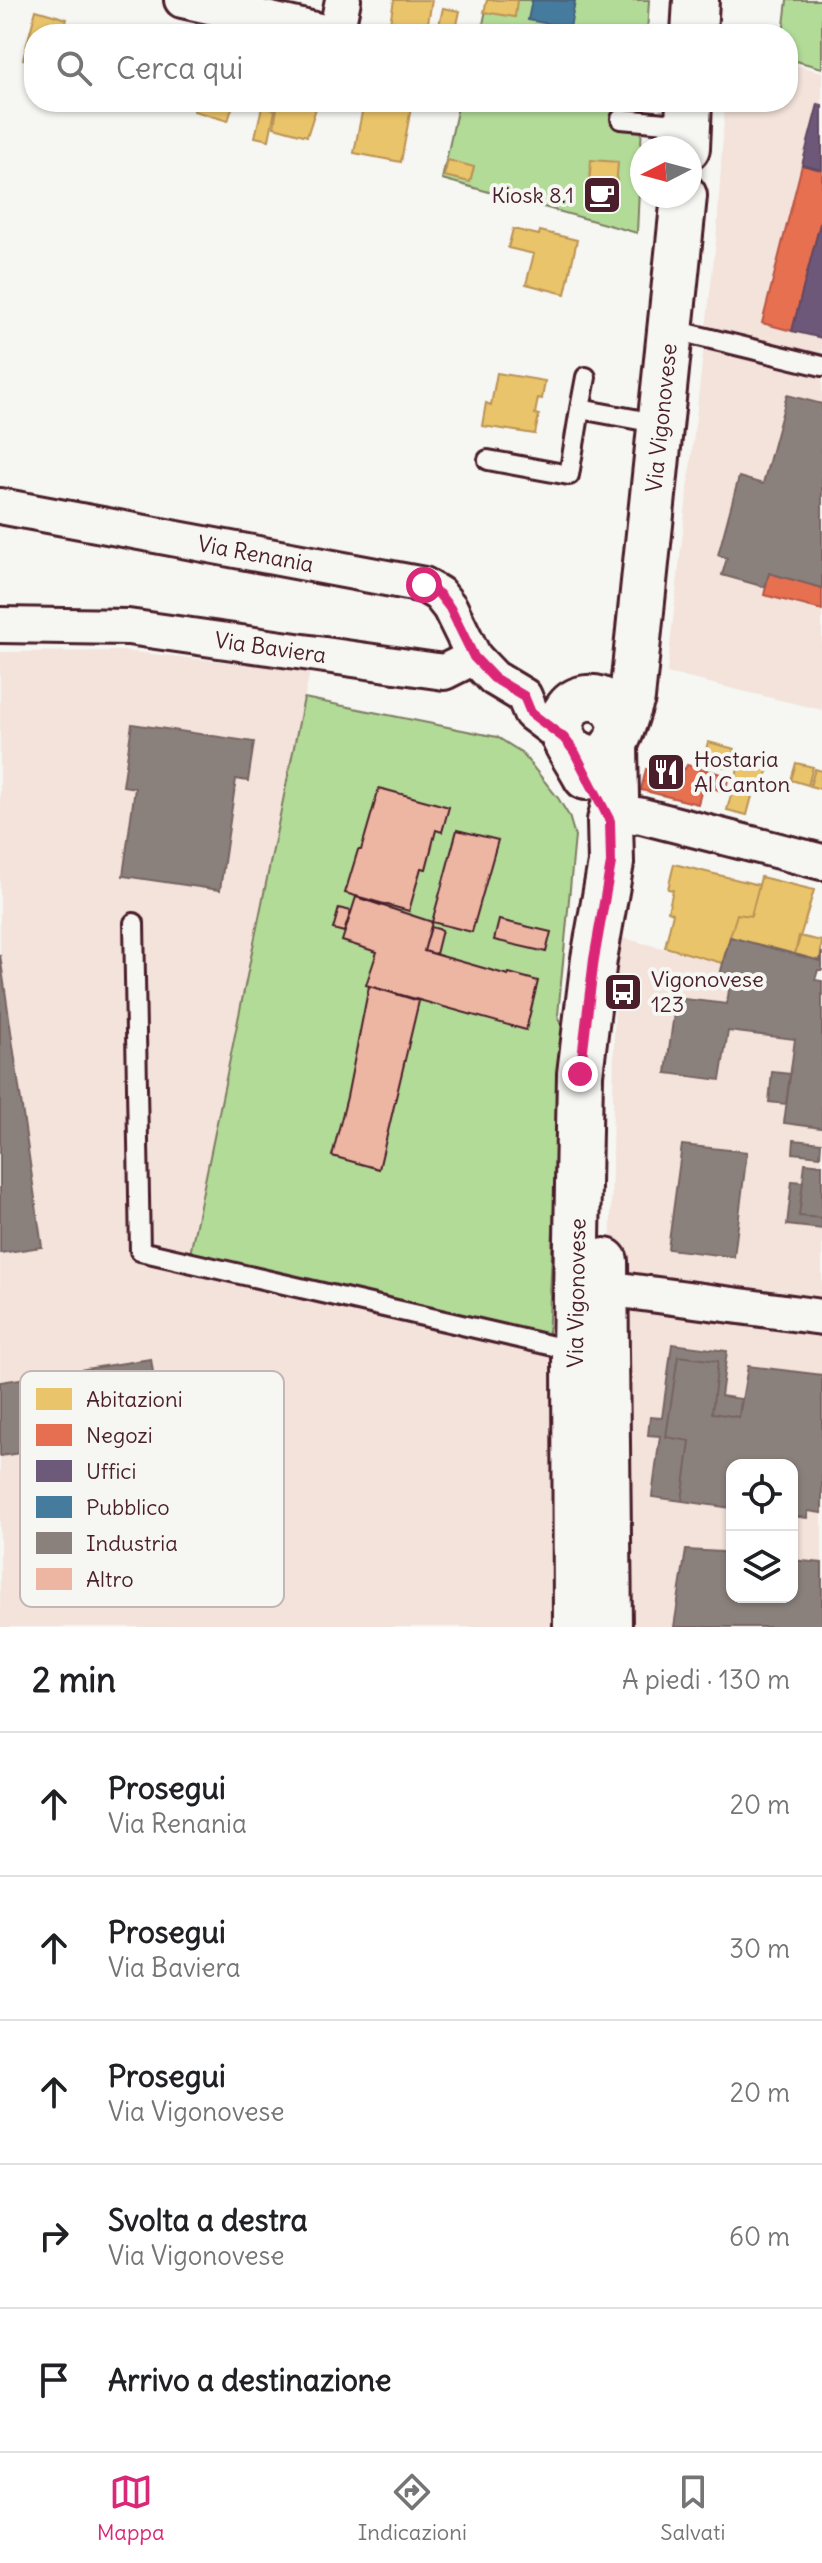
<!DOCTYPE html>
<html lang="it">
<meta charset="utf-8">
<style>
:root{--surface:#fff;--page:#f2f2f2;--text:#202124;--muted:#757577;--line:#e0e0e0;--accent:#db2777}
body{margin:0;font-family:Delius,sans-serif;background:var(--page);color:var(--text)}
.controls{position:absolute;right:24px;bottom:24px;display:grid;overflow:hidden;border-radius:16px;box-shadow:0 2px 6px #0004}
.controls button{width:72px;height:72px;display:grid;place-items:center;padding:0;border:0;border-bottom:2px solid var(--line);background:var(--surface);color:var(--text);font:40px sans-serif}
.compass{position:absolute;left:630px;top:136px;width:72px;height:72px;border-radius:50%;background:var(--surface);box-shadow:0 2px 6px #0004;rotate:264deg}
.stop{position:absolute;width:24px;height:24px;margin:-18px;border:6px solid #db2777;border-radius:50%;background:#fff}
.stop.end{background:#db2777;border-color:#fff;box-shadow:0 2px 8px #0008}
.list{margin:0;padding:0;list-style:none}
h2{display:flex;justify-content:space-between;align-items:center;height:104px;margin:0;padding:0 32px;font-size:34px}
h2 small{font-size:26px;font-weight:400;color:var(--muted)}
.list li{display:grid;grid-template-columns:52px 1fr auto;gap:24px;align-items:center;box-sizing:border-box;height:144px;padding:0 32px;border-top:2px solid var(--line)}
.list b{display:block;font-size:30px;white-space:nowrap}
.list p{margin:0;font-size:26px;white-space:nowrap;color:var(--muted)}
.list em{font-size:26px;font-style:normal;color:var(--muted)}
.icon{flex:none;width:44px;height:44px;fill:none;stroke:currentColor;stroke-width:2;stroke-linecap:round;stroke-linejoin:round}
.map{position:relative;flex:none;width:822px;height:1627px;overflow:hidden}
.search{position:absolute;background:var(--surface);box-shadow:0 2px 6px #0004;left:24px;right:24px;top:24px;height:88px;display:flex;align-items:center;gap:20px;box-sizing:border-box;padding:0 28px;border-radius:32px;color:var(--muted);font-size:30px}
.sheet{height:824px;background:var(--surface)}
nav{display:flex;justify-content:space-around;align-items:center;box-sizing:border-box;height:112px;border-top:2px solid var(--line);background:var(--surface);font-size:22px;color:var(--muted)}
nav a{display:grid;justify-items:center;gap:4px}
nav .on{color:var(--accent)}
.map>svg:first-child{display:block}
.built{fill:#f3e3da;fill-rule:evenodd}
.green{fill:#b2db98;stroke:#7e7d62;stroke-width:2}
.homes{fill:#e9c46a;stroke:#b99257;stroke-width:2}
.shops{fill:#e76f51;stroke:#b85746;stroke-width:2}
.offices{fill:#6d597a;stroke:#624862;stroke-width:2}
.public{fill:#457b9d;stroke:#465f7b;stroke-width:2}
.industry{fill:#8a817c;stroke:#776464;stroke-width:2}
.building{fill:#edb6a2;stroke:#4a1f2b;stroke-width:2}
.lines{fill:none;stroke-linecap:round;stroke-linejoin:round}
.service-casing{stroke:#4a1f2b;stroke-width:24}
.minor-casing{stroke:#4a1f2b;stroke-width:40}
.secondary-casing{stroke:#4a1f2b;stroke-width:50}
.service{stroke:#f6f6f2;stroke-width:18}
.minor{stroke:#f6f6f2;stroke-width:34}
.secondary{stroke:#f6f6f2;stroke-width:44}
.route{stroke:#db2777;stroke-width:10}
.labels{text-anchor:middle;stroke-width:8;stroke-linejoin:round;paint-order:stroke}
.poi-label{font-size:22px;fill:#4a1f2b;stroke:#f6f6f2;text-anchor:start}
.street-label{font-size:22px;fill:#4a1f2b;stroke:#f6f6f2}
.key{fill:#f6f6f2;stroke:#c2b6b6;stroke-width:2}
.key-label{font-size:22px;fill:#4a1f2b}
</style>
<div class="map">
<svg width="822" height="1627" viewBox="0 0 822 1627">
<rect width="100%" height="100%" fill="#f6f6f2"/>
<filter id="ink" filterUnits="userSpaceOnUse"><feTurbulence type="fractalNoise" baseFrequency=".0125" numOctaves="2"/><feDisplacementMap in="SourceGraphic" scale="16" xChannelSelector="R" yChannelSelector="G"/><feConvolveMatrix kernelMatrix="1 2 1 2 8 2 1 2 1" color-interpolation-filters="sRGB"/></filter>
<g filter="url(#ink)">
<!-- built -->
<path class="built" d="M788 63 822 72V710L667 673 717 231 725 102H788Z
M125 651 310 671 189 1259 599 1353 610 1279 615 982 619 937 822 989V1627H0V652ZM732 1465H792V1597H732Z"/>
<!-- green -->
<path class="green" d="M488 0H649L647 34H481Z
M787 0H822V68L788 59V34H783Z
M459 102H643L637 233 442 179Z
M304 698 497 737 521 752 558 798 569 816 575 836 558 1015 562 1027 548 1341 189 1259Z"/>
<!-- homes -->
<path class="homes" d="M394 0H432L426 34H388Z
M487 0H517L515 17 484 12Z
M443 8 460 11 455 34H437Z
M36 10 67 19 63 34H34V62L23 59Z
M196 102H234L228 121 194 111Z
M278 102H318L307 136 274 127Z
M364 102H412L401 162 354 153Z
M262 107 275 110 269 140 255 137Z
M448 160 474 167 470 182 444 176Z
M591 160 618 162 616 189 589 187Z
M513 229 539 235 540 231 577 240 565 294 526 284 534 254 508 248Z
M497 373 545 381 542 399 538 398 535 414 539 415 535 434 482 426 486 403 491 405Z
M708 742 735 749 731 768 703 762Z
M747 755 762 758 760 766 769 768 763 787 755 785 747 815 727 810 740 761 745 762Z
M796 763 813 767 808 785 791 780Z
M815 769 822 771 820 789 810 786Z
M674 864 759 885 751 916 737 914 722 963 665 947 673 913 668 911 673 890 668 889Z
M761 877 814 890 795 954 730 937 737 914 751 916Z
M799 936 822 941 820 961 795 954Z"/>
<!-- shops -->
<path class="shops" d="M802 165 822 170V216L792 331 762 323Z
M589 187 616 189 615 203 588 200Z
M769 573 822 588V610L764 595Z
M652 761 685 769 687 765 729 776 725 792 703 785 698 804 641 790 646 769 650 770Z"/>
<!-- offices -->
<path class="offices" d="M818 104 822 105V170L802 165Z
M822 216V338L792 331Z"/>
<!-- public -->
<path class="public" d="M532 0 575 1 570 28 528 20Z"/>
<!-- industry -->
<path class="industry" d="M787 395 822 404V588L769 573 765 587 722 575 727 558 718 555 739 477 763 484Z
M132 724 254 742 248 781 236 779 220 890 123 876 135 788 123 786Z
M730 937 820 961 822 952V970H818L815 980 822 981V1128L784 1123 795 1039 728 1031 720 1080 666 1073 676 998 727 1004 730 983 718 982Z
M0 955 42 1247 0 1253Z
M772 1072 790 1074 786 1104 769 1102Z
M794 1140 821 1143 820 1156 793 1153Z
M682 1145 747 1152 734 1257 668 1249Z
M805 1163 822 1165V1218L799 1216Z
M792 1181 803 1182 799 1216 822 1218V1229L787 1225Z
M672 1344 727 1351 721 1396 741 1399 739 1417 712 1413 718 1361 678 1356 666 1437 690 1441 682 1501 652 1497 660 1436 648 1435 650 1417 662 1418Z
M678 1356 718 1361 712 1413 739 1417 748 1366 822 1375V1513L808 1511 807 1518 792 1516V1465H732V1508L682 1501 690 1441 666 1437Z
M151 1359 162 1431 0 1456V1382Z
M686 1550 722 1552 729 1560 732 1557V1597H792V1560L822 1563V1627H674Z"/>
<!-- building -->
<path class="building" d="M379 788 449 807 442 832 436 830 426 869 421 868 409 911 345 893 358 850H361Z
M457 830 498 840 472 932 432 922Z
M356 897 432 922 424 951 508 975 509 973 538 981 526 1030 366 985 377 952 342 941Z
M339 908 351 911 344 932 333 929Z
M499 920 551 932 546 952 494 940Z
M431 927 442 930 436 954 424 951Z
M369 986 419 1001 379 1169 332 1156 347 1097Z"/>
<g class="lines">
<!-- service casing -->
<g class="service-casing">
<path id="service" d="M621 119 688 125
M670 329 822 366
M580 409 586 377
M488 460 569 475 580 409 661 424
M134 923 140 1251 575 1351"/>
</g>
<!-- minor casing -->
<g class="minor-casing">
<g id="minor">
<path d="M182 0 333 34"/>
<path d="M336 34 343 0"/>
<path id="s1" d="M0 506 424 585 439 594 450 608 474 657 494 678 524 696 531 713 564 738"/>
<path id="s2" d="M0 625 128 627 444 672 474 657"/>
<path d="M610 821 638 815 822 862"/>
<path d="M592 1310 605 1288 822 1317"/>
</g>
</g>
<!-- secondary casing -->
<g class="secondary-casing">
<g id="secondary">
<path d="M694 34 696 0"/>
<path d="M687 148 689 102"/>
<path id="s3" d="M574 751C615 776 622 724 632 698L684 196"/>
<path d="M586 777C581 767 563 740 562 732 557 693 611 683 621 725"/>
<path d="M605 1261 609 1627"/>
<path id="s4" d="M576 1627 575 1351 580 1074 594 959 611 863 610 821 616 797 615 746"/>
</g>
</g>
<!-- service -->
<use href="#service" class="service"/>
<!-- minor -->
<use href="#minor" class="minor"/>
<!-- secondary -->
<use href="#secondary" class="secondary"/>
</g>
</g>
<g class="lines" filter="url(#ink)">
<!-- route -->
<path class="route" d="M424 585 439 594 450 608 474 657 494 678 524 696 531 713 564 738 574 751 610 821 611 863 594 959 580 1074"/>
</g>
<!-- icons -->
<defs>
<g id="cafe-square" transform="scale(2)"><rect x="-9" y="-9" width="18" height="18" rx="4" fill="#4a1f2b" stroke="#f6f6f2"/><path d="M-5.5-4.5H6V0H3Q3 3.5 0 3.5H-2.5Q-5.5 3.5-5.5 0ZM3-3.2v2h1.7v-2ZM-6 4.5H4V6H-6Z" fill="#fff"/></g>
<g id="restaurant-square" transform="scale(2)"><rect x="-9" y="-9" width="18" height="18" rx="4" fill="#4a1f2b" stroke="#f6f6f2"/><path d="M-5-6h1v4h1v-4h1v4h1v-4h1v5L-1.5 .5V6h-2V.5L-5-1ZM5-6V6H3V1.5H1.5Q1.5-4 5-6Z" fill="#fff"/></g>
<g id="bus-square" transform="scale(2)"><rect x="-9" y="-9" width="18" height="18" rx="4" fill="#4a1f2b" stroke="#f6f6f2"/><path d="M-5-6H5V4H4V6H2V4H-2V6H-4V4H-5ZM-3.5-4V0h7V-4ZM-3.5 1.2v1.5H-2V1.2ZM2 1.2v1.5H3.5V1.2Z" fill="#fff"/></g>
</defs>
<g fill-rule="evenodd">
<use href="#cafe-square" x="602" y="195"/>
<use href="#restaurant-square" x="666" y="772"/>
<use href="#bus-square" x="623" y="992"/>
</g>
<g class="labels">
<!-- poi labels -->
<g class="poi-label">
<text x="574" y="203" text-anchor="end">Kiosk 8.1</text>
<text x="694" y="767">Hostaria<tspan x="694" dy="25">Al Canton</tspan></text>
<text x="651" y="987">Vigonovese<tspan x="651" dy="25">123</tspan></text>
</g>
<!-- street labels -->
<g class="street-label">
<text dy="8" stroke="none"><textPath href="#s3" startOffset="378">Via Vigonovese</textPath></text>
<text dy="8" stroke="none"><textPath href="#s1" startOffset="260">Via Renania</textPath></text>
<text dy="8" stroke="none"><textPath href="#s2" startOffset="272">Via Baviera</textPath></text>
<text dy="8" stroke="none"><textPath href="#s4" startOffset="334">Via Vigonovese</textPath></text>
</g>
</g>
<!-- legend -->
<rect x="20" y="1371" width="264" height="236" rx="12" class="key"/>
<rect x="36" y="1388" width="36" height="22" fill="#e9c46a"/>
<rect x="36" y="1424" width="36" height="22" fill="#e76f51"/>
<rect x="36" y="1460" width="36" height="22" fill="#6d597a"/>
<rect x="36" y="1496" width="36" height="22" fill="#457b9d"/>
<rect x="36" y="1532" width="36" height="22" fill="#8a817c"/>
<rect x="36" y="1568" width="36" height="22" fill="#edb6a2"/>
<g class="key-label">
<text x="86" y="1407">Abitazioni</text>
<text x="86" y="1443">Negozi</text>
<text x="86" y="1479">Uffici</text>
<text x="86" y="1515">Pubblico</text>
<text x="86" y="1551">Industria</text>
<text x="86" y="1587">Altro</text>
</g>
</svg>
<div class="controls">
<button><svg class="icon" aria-label="locate" viewBox="0 0 24 24"><circle cx="12" cy="12" r="6"/><path d="M12 2v4M12 18v4M2 12h4M18 12h4"/></svg></button>
<button><svg class="icon" aria-label="layers" viewBox="0 0 24 24"><path d="M12 4l9 5-9 5-9-5zM3 14l9 5 9-5"/></svg></button>
</div>
<svg class="compass" viewBox="-18 -18 36 36"><path d="M0-13l5 13h-10z" fill="#e53935"/><path d="M0 13l5-13h-10z" fill="#757577"/></svg>
<div class="stop" style="left:424px;top:585px"></div>
<div class="stop end" style="left:580px;top:1074px"></div>
<div class="search"><svg class="icon" aria-label="search" viewBox="0 0 24 24"><circle cx="10" cy="10" r="6"/><path d="M15 15l6 6"/></svg>Cerca qui</div>
</div>
<section class="sheet">
<h2>2 min<small>A piedi · 130 m</small></h2>
<ul class="list">
<li><svg class="icon" aria-label="ahead" viewBox="0 0 24 24"><path d="M12 20V5M6 11l6-6 6 6"/></svg><div><b>Prosegui</b><p>Via Renania</p></div><em>20 m</em></li>
<li><svg class="icon" aria-label="ahead" viewBox="0 0 24 24"><path d="M12 20V5M6 11l6-6 6 6"/></svg><div><b>Prosegui</b><p>Via Baviera</p></div><em>30 m</em></li>
<li><svg class="icon" aria-label="ahead" viewBox="0 0 24 24"><path d="M12 20V5M6 11l6-6 6 6"/></svg><div><b>Prosegui</b><p>Via Vigonovese</p></div><em>20 m</em></li>
<li><svg class="icon" aria-label="right" viewBox="0 0 24 24"><path d="M7 20v-9h11M14 6l5 5-5 5"/></svg><div><b>Svolta a destra</b><p>Via Vigonovese</p></div><em>60 m</em></li>
<li><svg class="icon" aria-label="arrive" viewBox="0 0 24 24"><path d="M6 21V4h12l-3 4 3 4H6"/></svg><div><b>Arrivo a destinazione</b></div></li>
</ul>
</section>
<nav>
<a class="on"><svg class="icon" aria-label="map" viewBox="0 0 24 24"><path d="M3 6l6-2 6 2 6-2v14l-6 2-6-2-6 2zM9 4v14M15 6v14"/></svg>Mappa</a>
<a><svg class="icon" aria-label="directions" viewBox="0 0 24 24"><path d="M12 3l9 9-9 9-9-9zM9 14v-3h6M13 9l2 2-2 2"/></svg>Indicazioni</a>
<a><svg class="icon" aria-label="saved" viewBox="0 0 24 24"><path d="M7 4h10v16l-5-4-5 4z"/></svg>Salvati</a>
</nav>
